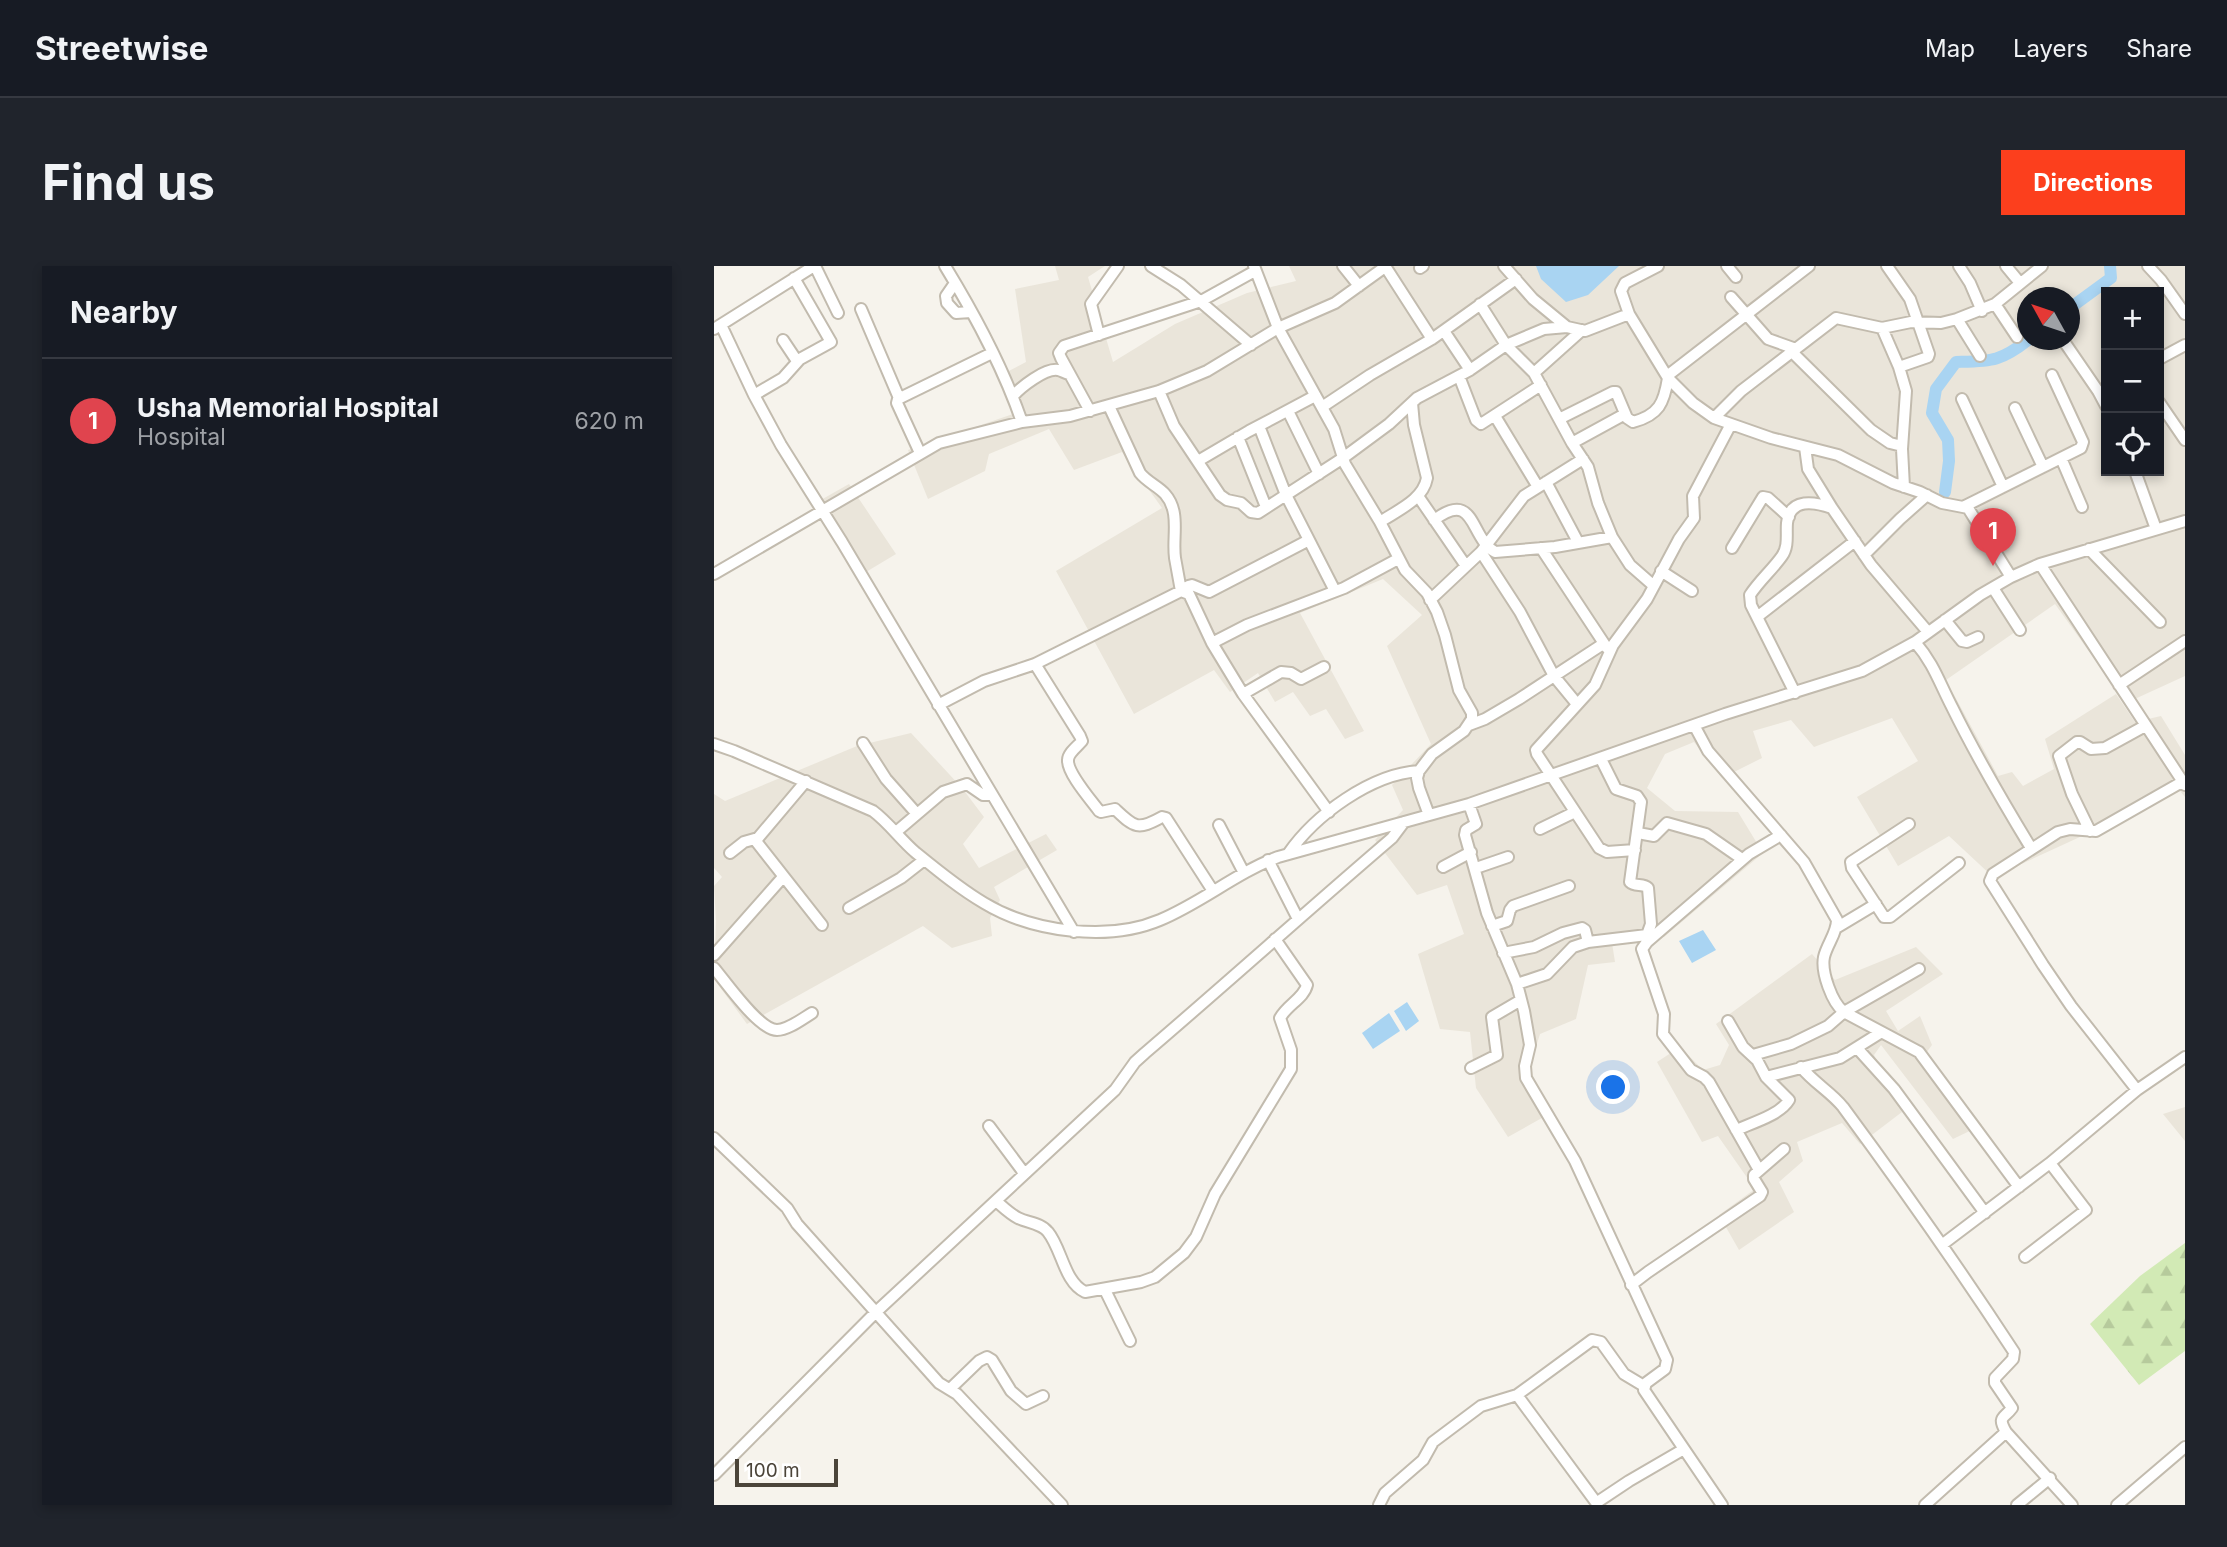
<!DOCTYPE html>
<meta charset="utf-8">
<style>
:root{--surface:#171b24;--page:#20242c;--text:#f1f3f6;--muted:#9ea1a6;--line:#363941;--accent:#fc3f1d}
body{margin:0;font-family:Inter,sans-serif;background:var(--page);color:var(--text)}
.controls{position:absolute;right:21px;top:21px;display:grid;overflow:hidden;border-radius:0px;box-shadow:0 4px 10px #0003}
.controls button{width:63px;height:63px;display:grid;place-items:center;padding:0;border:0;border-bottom:2px solid var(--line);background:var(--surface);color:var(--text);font:35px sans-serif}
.compass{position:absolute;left:1303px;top:21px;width:63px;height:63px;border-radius:50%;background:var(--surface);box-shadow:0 4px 10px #0003;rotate:310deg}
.scale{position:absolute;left:21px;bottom:18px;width:103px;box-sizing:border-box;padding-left:7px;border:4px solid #4b4439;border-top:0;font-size:19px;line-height:24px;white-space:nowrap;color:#4b4439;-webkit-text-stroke:5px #fff;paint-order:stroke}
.you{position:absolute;left:900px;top:822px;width:24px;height:24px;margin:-18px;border:5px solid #fff;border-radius:50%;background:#1a73e8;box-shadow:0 0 0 10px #1a73e833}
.badge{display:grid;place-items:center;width:46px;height:46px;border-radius:50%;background:var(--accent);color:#fff;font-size:23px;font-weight:700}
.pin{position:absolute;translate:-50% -58px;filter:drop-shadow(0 2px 4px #0008)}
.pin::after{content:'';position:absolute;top:37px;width:24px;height:21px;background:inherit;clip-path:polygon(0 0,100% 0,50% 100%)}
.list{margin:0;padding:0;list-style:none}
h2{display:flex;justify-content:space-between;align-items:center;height:91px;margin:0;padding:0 28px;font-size:30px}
h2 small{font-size:23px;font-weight:400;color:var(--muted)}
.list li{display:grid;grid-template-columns:46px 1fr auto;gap:21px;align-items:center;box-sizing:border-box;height:126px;padding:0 28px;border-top:2px solid var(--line)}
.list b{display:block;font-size:26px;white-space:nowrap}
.list p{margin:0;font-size:23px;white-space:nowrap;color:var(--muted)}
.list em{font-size:23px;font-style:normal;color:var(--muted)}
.icon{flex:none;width:38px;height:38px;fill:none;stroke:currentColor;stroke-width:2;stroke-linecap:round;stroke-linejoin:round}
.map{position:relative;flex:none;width:1471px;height:1239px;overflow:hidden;border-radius:0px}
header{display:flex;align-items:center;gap:42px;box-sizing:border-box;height:98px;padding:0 35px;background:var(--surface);border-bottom:2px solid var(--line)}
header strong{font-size:33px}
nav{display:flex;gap:38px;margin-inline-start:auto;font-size:24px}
.intro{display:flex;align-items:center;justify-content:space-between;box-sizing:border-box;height:168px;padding:0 42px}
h1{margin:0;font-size:49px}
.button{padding:18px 32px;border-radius:0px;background:var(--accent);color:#fff;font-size:24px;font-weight:700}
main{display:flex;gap:42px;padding:0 42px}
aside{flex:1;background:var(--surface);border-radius:0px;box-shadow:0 4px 10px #0003}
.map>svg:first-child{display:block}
.residential{fill:#eae5da;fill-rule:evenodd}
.forest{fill:url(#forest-firs)}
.water{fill:#a9d4f2}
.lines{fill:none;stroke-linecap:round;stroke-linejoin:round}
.river{stroke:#a9d4f2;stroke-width:12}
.minor-casing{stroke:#c2bbae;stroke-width:14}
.minor{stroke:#fff;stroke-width:10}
</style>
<header>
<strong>Streetwise</strong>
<nav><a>Map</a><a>Layers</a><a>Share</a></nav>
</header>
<div class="intro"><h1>Find us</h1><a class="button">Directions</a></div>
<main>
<aside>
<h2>Nearby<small></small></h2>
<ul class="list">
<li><span class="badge" style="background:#e0444e">1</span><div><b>Usha Memorial Hospital</b><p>Hospital</p></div><em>620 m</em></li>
</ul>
</aside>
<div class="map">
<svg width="1471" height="1239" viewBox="0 0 1471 1239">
<defs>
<pattern id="forest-firs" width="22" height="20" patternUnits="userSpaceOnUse" patternTransform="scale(1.75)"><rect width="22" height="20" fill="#d2eab5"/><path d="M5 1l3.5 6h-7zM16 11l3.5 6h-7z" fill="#b6ca9c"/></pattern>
</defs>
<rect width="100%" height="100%" fill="#f6f3ec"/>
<!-- residential -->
<path class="residential" d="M341 0H391L374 11 399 96 461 58 533 27 582 15 575 0H1471V410L1412 437 1341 338 1232 414 1284 510 1298 506 1309 520 1340 503 1331 473 1402 428 1421 456 1447 450 1471 489V531L1466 525 1279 611 1235 570 1184 600 1143 531 1204 495 1178 452 1100 481 1077 454 1039 465 1048 492 1008 512 980 476 951 488 933 522 961 545 1024 546 1049 587 950 671 898 677 901 696 874 699 862 753 826 768 814 806 835 848 794 871 762 822 756 766 726 763 704 688 750 668 733 619 703 629 661 574 689 544 678 519 717 478 673 380 708 349 669 313 586 347 650 465 631 473 612 443 596 450 579 426 561 436 544 407 516 426 500 404 420 448 342 305 448 242 408 186 360 204 335 163 275 188 271 205 214 233 194 184 299 148 285 110 312 96 301 23 345 14ZM1392 26H1445V205H1392ZM1314 32H1356V74H1314Z
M135 218 182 288 142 312 98 239Z
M197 467 248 522 270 551 249 578 265 602 332 568 343 584 280 621 286 634 276 652 278 670 238 682 209 660 33 758 0 713 2 655 0 620 8 611 0 602V528L11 535 143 480Z
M1202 681 1229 708 1172 745 1184 765 1206 750 1218 779 1212 787 1268 859 1239 873 1167 779 1160 789 1188 846 1146 878 1128 857 1083 876 1089 895 1065 916 1080 946 1025 984 1005 949 1041 923 1004 870 988 876 943 796 966 781 989 804 1006 799 1015 779 1002 758 1098 688 1121 714Z
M1471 841V875L1449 848Z"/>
<!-- forest -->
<path class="forest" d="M1471 977V1085L1425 1119 1376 1058 1426 1010Z"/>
<!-- water -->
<path class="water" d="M822 0H905L874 29 852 36 827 13Z
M989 664 1002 684 978 697 965 675Z
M693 736 705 755 692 765 680 745Z
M675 747 686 765 659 783 648 767Z"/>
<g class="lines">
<!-- river -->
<path class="river" d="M1356 42 1397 12 1396 0
M1231 226 1235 195 1234 174 1218 147 1222 123 1242 96C1277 95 1286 96 1314 74"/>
<!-- minor casing -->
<g class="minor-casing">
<path id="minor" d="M101 0 124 47
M231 0C261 49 289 101 308 156
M437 0 467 19 537 79
M540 0 564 62 620 163 631 198 666 256 691 304 713 327 723 346 731 369 745 424 758 447V453L750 465 718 488 705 505 703 512 705 522 715 549
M629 0 645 20
M671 0 718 73
M790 0 819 33 853 61
M944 0 911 17 907 25 915 48 954 112 979 137 1000 152 1057 172 1124 189 1179 217 1206 226 1228 237 1254 242 1297 311
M1013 0 1022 11
M1173 0 1196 33 1215 88 1214 91 1185 101
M1245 0 1256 17 1268 45
M1292 0 1306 17
M1434 0 1447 14 1471 48
M706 2 709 0
M241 17 232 30 233 37 242 47 257 46
M1017 31 1054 73 1082 83
M766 38 792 79 820 107 858 177 874 201 884 237 898 271 916 299 940 320
M1281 38 1303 71
M147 43 185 132
M1243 53 1266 90
M7 59 40 129 67 179 128 276 360 666
M1168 62 1185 101 1192 125 1188 183 1190 221
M0 63 100 0
M730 65 756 104
M385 69 377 38 404 0
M69 74 83 95
M1349 74 1384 125 1392 140
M1078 86 1157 164 1176 177 1188 180
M1445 93 1471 79
M820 107 868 64
M745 110 762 154 767 158 827 119
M953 110 1095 0
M445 125 460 160 506 229 513 234 527 237 537 246 544 247 629 192 675 158 703 132 756 104 792 79 830 63 853 61 871 65 915 48
M40 129 69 112 86 93 117 76 80 12
M299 130C307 121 331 102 344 104 348 105 351 107 355 108
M1248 133 1289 221
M1445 136 1471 174
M395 140 426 207C433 216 444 220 451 228 467 246 458 271 461 292 463 303 465 314 467 325
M608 141 656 109 718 73 802 13
M1301 142 1329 201
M376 145 347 92 345 87 350 80 487 35 541 5
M574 145 605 208
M781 150 824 221
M1000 152 1027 125 1122 52 1168 62 1197 56 1227 57 1243 53 1281 38 1328 0
M845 153 899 126H902L913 152 919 156C945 149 950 137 954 112
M545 160 572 229 621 325
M524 171 552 241
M858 177 911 148
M1091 181 1094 203 1118 242 1157 299 1214 366
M206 187 183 137 184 133 278 87
M1347 192 1368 241
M484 195 535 165 601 130
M1421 205 1442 263
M832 216 864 276
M704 230 752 300
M1251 240 1367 182 1369 176 1338 109
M720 254C762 223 755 271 781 286L841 281 898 271
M666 256C684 244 709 234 713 212L700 159 698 137
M827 282 893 382
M1018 282 1049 231 1054 232 1075 251
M1375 283 1446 356
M767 286 806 346 840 410 863 438
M1150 289 1186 253 1213 229
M1326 298 1471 519
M947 305 978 325
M0 308 225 177 308 156 356 150 445 125 493 105 564 62 621 37 671 1
M1279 322 1306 364
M472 326 474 320 478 319 495 326 595 274
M716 334 767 286 810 230 869 193
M1043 351 1141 275
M1231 354 1248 375 1253 376 1264 371
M1201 376C1220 398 1225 416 1238 441 1262 490 1289 536 1317 582
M498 377 533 359 630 322 684 293
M321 398 366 470 368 475C364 480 354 487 354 494 353 507 377 534 385 545L387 546 401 543C420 561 423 565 448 551L452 552 499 625
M1405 419 1471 375
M1081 427 1037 339 1036 329C1045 315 1059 303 1068 290 1075 280 1072 268 1073 257 1076 231 1101 236 1118 242
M529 428 567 406 577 407 587 413 610 401
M224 439 270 415 321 398 467 325 475 328 498 377 529 428 615 546
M755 459 771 453 805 433 889 378
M980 459 994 485 1090 596 1123 654C1123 667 1113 678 1110 691 1107 706 1118 737 1130 746L1205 786 1305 921
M149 477 172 513 203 548
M0 478 20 485 159 545C175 557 186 573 201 586 223 604 246 623 270 637 318 666 394 676 446 654 487 637 522 607 564 591L755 538 1011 448 1148 405 1201 376 1266 329 1297 311 1326 298 1471 255
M887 493 902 523 923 530 927 536 916 616C921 621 929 617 934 622L937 658 933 669V676
M755 538 762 558 752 564 751 569 773 647 803 718 810 745 816 779 811 800 812 812 861 895 953 1094 951 1103 932 1117 930 1124 1008 1239
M1195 558 1137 596 1138 602 1170 651H1176L1245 597
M505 559 530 607
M826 563 861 546
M1376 565 1358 528 1345 490 1363 476H1366L1377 483 1391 482 1431 460
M182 566 229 526 253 518 269 529H277
M924 567 940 570 953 557 992 568 1028 593
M41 574 108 659
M921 584 893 586 885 582 823 488 822 484 881 419 899 379 933 333 965 273 980 252 979 230 1017 158
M16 587 30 576 44 572 92 515
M574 588C601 549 657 508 705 505
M554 594 584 653
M729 601 757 586
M762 602 794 591
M135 642 187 612 210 594
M778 660 793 655 796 644 799 640 855 620
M1122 662 1162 638
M789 687 820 681 849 667 868 662 871 664 874 676
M0 689 69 611
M0 702C12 716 45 764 63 764 74 764 88 753 98 747
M803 718 833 708 859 681 874 676 933 669
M1014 755 1029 781 1043 794 1052 811 1075 834C1066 849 1038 857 1022 864
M1143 782 1180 823 1271 947
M1039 789 1077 778 1114 760 1130 746 1205 703
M1087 801C1100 817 1117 826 1129 841 1188 921 1245 1002 1300 1086L1299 1093 1281 1112V1117L1298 1142C1290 1153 1283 1150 1292 1166L1358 1239
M757 802 783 789 778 751 807 734
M1052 811 1126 792 1166 767
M1423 824 1357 740 1329 699 1276 615 1279 608 1344 566 1356 563 1382 565 1468 516
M275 860 310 907
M0 872 73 942 83 958 225 1117 243 1128 348 1239
M1045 904 995 816 990 811 977 804 949 768 950 748 928 683 933 676 1035 588 1067 569
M282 935C289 941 296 948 304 952 314 957 327 957 334 966 348 983 350 1016 371 1026L427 1016 441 1011 470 987 482 971 501 928 577 803V784L566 752C573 739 590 732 593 719L561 673
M1229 978 1336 897 1423 824 1471 791
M1311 991 1372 944 1336 897
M917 1019 934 1006 1046 930 1048 926 1040 913V909L1070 883
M391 1024 416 1075
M236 1123 265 1095 273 1091 278 1094 297 1125 312 1138 329 1130
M803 1129 884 1239
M0 1209 162 1046 401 824 421 796 431 787C514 716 595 643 678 572L690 556
M882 1237 915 1215 970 1183
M665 1239 671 1227 709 1194 719 1176 767 1140 803 1129 878 1074 887 1076 910 1108 930 1120
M1211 1239 1292 1166
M1303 1239 1336 1212
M1403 1239 1471 1181"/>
</g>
<!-- minor -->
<use href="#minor" class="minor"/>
</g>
</svg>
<div class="controls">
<button>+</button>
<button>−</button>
<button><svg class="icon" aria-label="locate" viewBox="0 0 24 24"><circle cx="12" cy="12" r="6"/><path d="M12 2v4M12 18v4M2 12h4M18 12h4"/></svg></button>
</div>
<svg class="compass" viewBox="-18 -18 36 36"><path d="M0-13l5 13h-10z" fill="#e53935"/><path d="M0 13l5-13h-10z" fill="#9ea1a6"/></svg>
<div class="scale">100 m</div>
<div class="you"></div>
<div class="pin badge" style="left:1279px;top:300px;background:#e0444e">1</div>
</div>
</main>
